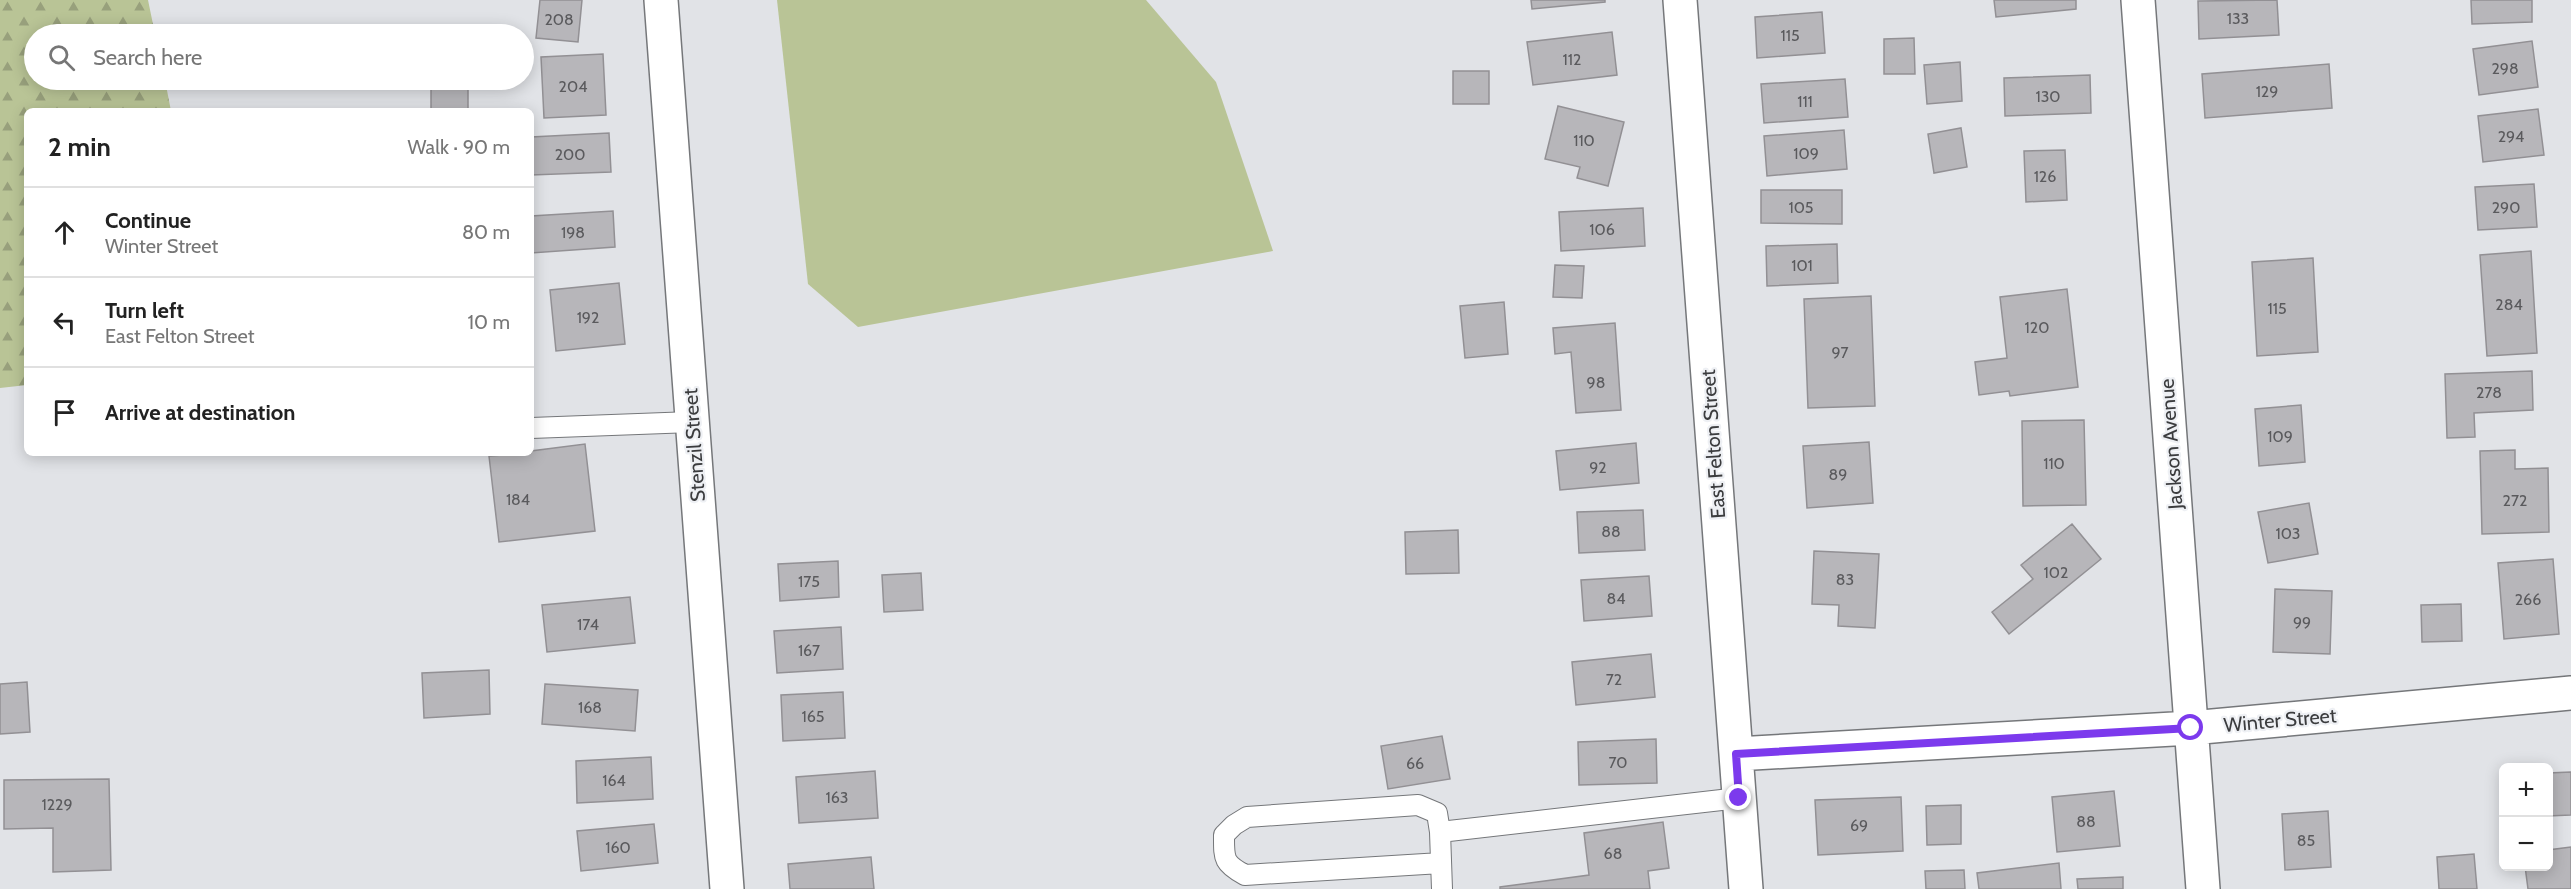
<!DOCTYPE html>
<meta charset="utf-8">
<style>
:root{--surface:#fff;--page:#f2f2f2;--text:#222;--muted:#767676;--line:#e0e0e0}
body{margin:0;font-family:Cabin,sans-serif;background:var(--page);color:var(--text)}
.controls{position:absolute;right:18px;bottom:18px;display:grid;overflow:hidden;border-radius:9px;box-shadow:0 3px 15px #0003}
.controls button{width:54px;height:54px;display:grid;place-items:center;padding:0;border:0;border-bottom:2px solid var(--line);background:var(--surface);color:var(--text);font:30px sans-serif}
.stop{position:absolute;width:18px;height:18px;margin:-14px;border:4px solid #7c3aed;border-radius:50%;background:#fff}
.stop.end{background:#7c3aed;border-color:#fff;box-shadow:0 2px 6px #0008}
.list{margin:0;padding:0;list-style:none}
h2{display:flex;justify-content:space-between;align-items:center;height:78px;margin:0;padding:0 24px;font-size:26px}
h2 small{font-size:20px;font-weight:400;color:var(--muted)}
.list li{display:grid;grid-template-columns:39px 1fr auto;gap:18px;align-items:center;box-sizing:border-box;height:90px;padding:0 24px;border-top:2px solid var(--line)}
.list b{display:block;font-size:22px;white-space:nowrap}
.list p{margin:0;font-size:20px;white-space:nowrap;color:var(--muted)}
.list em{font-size:20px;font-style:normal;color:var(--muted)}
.icon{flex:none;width:33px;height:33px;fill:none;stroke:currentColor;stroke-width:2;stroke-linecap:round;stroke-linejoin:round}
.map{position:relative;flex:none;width:2571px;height:889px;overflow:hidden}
.search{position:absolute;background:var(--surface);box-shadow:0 3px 15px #0003;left:24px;top:24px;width:510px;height:66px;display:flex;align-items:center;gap:15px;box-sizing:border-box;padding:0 21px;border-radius:33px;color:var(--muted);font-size:22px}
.panel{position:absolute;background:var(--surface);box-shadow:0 3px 15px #0003;left:24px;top:108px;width:510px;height:348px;border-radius:9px}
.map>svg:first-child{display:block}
.green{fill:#b9c496}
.forest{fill:url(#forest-firs)}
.building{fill:#b7b6ba;stroke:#929094;stroke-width:1.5}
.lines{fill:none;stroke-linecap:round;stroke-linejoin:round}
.lane-casing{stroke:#75777a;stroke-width:22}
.street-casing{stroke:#75777a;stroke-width:36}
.lane{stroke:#fff;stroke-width:20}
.street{stroke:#fff;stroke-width:33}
.route{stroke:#7c3aed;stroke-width:8}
.labels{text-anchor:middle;stroke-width:4.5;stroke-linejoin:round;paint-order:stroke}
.number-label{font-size:16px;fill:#5a5a5d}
.street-label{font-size:20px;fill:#3b3c3e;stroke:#eef0f4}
</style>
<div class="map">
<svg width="2571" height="889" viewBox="0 0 2571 889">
<defs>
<pattern id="forest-firs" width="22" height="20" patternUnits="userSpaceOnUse" patternTransform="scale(1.5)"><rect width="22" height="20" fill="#b9c496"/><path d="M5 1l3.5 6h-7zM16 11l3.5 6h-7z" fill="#98a07c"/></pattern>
</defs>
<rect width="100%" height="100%" fill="#e1e3e7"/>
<!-- green -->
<path class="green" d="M777 0H1146L1216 82 1273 251 858 327 808 284Z"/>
<!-- forest -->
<path class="forest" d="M0 0H148L155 34H34V80H165L171 111H27V385L0 388Z"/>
<!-- building -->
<path class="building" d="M540 0H582L578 42 536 38Z
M1531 0H1605V2L1532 9Z
M1994 0H2076V9L1996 17Z
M2277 0 2279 35 2199 39 2198 1Z
M2471 0H2532V22L2472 24Z
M1822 12 1825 53 1757 58 1755 17Z
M1612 32 1617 75 1533 85 1527 42Z
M1914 38 1915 74H1884V39Z
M2532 41 2538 87 2479 95 2473 49Z
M603 54 606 115 544 118 541 57Z
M1960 62 1962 101 1927 104 1924 65Z
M2329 64 2332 108 2205 118 2202 74Z
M1453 71H1489V104H1453Z
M2090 75 2091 113 2005 116 2004 78Z
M1845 79 1848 117 1764 123 1761 84Z
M431 86H468V111H431Z
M1558 106 1624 122 1608 186 1577 178 1580 167 1545 159Z
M2538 109 2544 155 2483 162 2478 116Z
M1961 128 1967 167 1934 173 1928 134Z
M1844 130 1847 169 1767 176 1764 136Z
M609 133 611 172 531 175V137Z
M2065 150 2067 200 2026 202 2024 151Z
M2534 184 2537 227 2478 230 2475 187Z
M1761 190H1842V224L1761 223Z
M1643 208 1645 246 1561 251 1559 212Z
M613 211 615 247 531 253V216Z
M1837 244 1838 283 1767 286 1766 246Z
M2531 251 2537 353 2487 356 2480 255Z
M2313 258 2318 352 2257 356 2252 262Z
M1555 265 1584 266 1582 298 1553 297Z
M619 283 625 344 556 351 550 290Z
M2067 289 2078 387 2010 396 2009 391 1979 395 1975 362 2007 358 2000 297Z
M1871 296 1875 406 1808 408 1804 299Z
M1504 302 1508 354 1465 358 1460 306Z
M1615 323 1621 410 1576 413 1571 352 1555 354 1553 328Z
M2532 371 2533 410 2474 413 2475 437 2447 438 2445 374Z
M2301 405 2305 462 2259 466 2255 409Z
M2084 420 2086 505 2023 506 2022 421Z
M1869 442 1873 503 1807 508 1803 446Z
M1636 443 1639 483 1560 490 1556 451Z
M585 444 595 531 499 542 489 456 531 453V451Z
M2515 450V469L2548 468 2549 532 2482 534 2480 451Z
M2309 503 2318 554 2268 563 2258 512Z
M1643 510 1645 550 1579 553 1577 512Z
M2072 524 2101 559 2009 634 1992 612 2033 579 2021 565Z
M1458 530 1459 573 1406 574 1405 532Z
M1814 551 1879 554 1875 628 1838 626 1839 605 1812 604Z
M2553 559 2559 634 2504 639 2498 563Z
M838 561 839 597 780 601 778 564Z
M921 573 923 610 884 612 882 575Z
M1649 576 1652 616 1584 621 1581 580Z
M2275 589 2332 591 2330 654 2273 652Z
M630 597 635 643 547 652 542 605Z
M2461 604 2462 641 2422 642 2421 605Z
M841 627 843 669 777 673 774 631Z
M1651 654 1655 697 1576 705 1572 662Z
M489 670 490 714 424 718 422 673Z
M27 682 30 732 0 734V684Z
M545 684 638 690 635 731 542 724Z
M843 692 845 738 783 741 781 695Z
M1442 736 1450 779 1388 789 1381 746Z
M1656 739 1657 783 1579 785 1578 742Z
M651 757 653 799 577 803 576 761Z
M875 771 878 818 799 823 796 777Z
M2571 772V815L2548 816V773Z
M109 779 111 870 53 872V828L4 829V780Z
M2114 791 2120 846 2057 852 2052 797Z
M1901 797 1903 851 1818 855 1815 800Z
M1961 805V844L1927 845 1926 806Z
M2328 811 2331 867 2285 870 2282 814Z
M1663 822 1669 868 1648 871 1650 889H1500V887L1589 875 1584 833Z
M654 824 658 863 581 871 577 831Z
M2571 847V889H2528L2525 866H2548V850Z
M2474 854 2477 889H2439L2437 857Z
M871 857 874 889H790L788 864Z
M2059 863 2061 889H1979L1977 873Z
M1964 870 1965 889H1926L1925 871Z
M2123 877V889H2078L2077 879Z"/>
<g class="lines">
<!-- lane casing -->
<g class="lane-casing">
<path id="lane" d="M531 428 692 422
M1440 832 1739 798
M1441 863 1245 875C1223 863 1224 859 1224 835L1234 825 1247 817 1418 805 1437 813 1440 832 1442 889"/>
</g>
<!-- street casing -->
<g class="street-casing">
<path id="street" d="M661 0 727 889
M1680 0 1746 889
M2138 0 2203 889
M1736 754 2191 728 2571 693"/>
</g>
<!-- lane -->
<use href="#lane" class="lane"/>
<!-- street -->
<use href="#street" class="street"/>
</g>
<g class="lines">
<!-- route -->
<path class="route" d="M1739 798 1736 754 2191 728"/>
</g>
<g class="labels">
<!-- number labels -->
<g class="number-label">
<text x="2238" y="24">133</text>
<text x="559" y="25">208</text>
<text x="1790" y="41">115</text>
<text x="1572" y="65">112</text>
<text x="2505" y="74">298</text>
<text x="573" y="92">204</text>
<text x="2267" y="97">129</text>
<text x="2048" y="102">130</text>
<text x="1805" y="107">111</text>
<text x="2511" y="142">294</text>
<text x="1584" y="146">110</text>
<text x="1806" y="159">109</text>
<text x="570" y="160">200</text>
<text x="2045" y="182">126</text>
<text x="1801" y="213">105</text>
<text x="2506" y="213">290</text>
<text x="1602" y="235">106</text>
<text x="573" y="238">198</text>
<text x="1802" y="271">101</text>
<text x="2509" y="310">284</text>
<text x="2277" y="314">115</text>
<text x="588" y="323">192</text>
<text x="2037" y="333">120</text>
<text x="1840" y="358">97</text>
<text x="1596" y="388">98</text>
<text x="2489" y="398">278</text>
<text x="2280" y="442">109</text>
<text x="2054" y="469">110</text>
<text x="1598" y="473">92</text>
<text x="1838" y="480">89</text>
<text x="518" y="505">184</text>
<text x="2515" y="506">272</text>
<text x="1611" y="537">88</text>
<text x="2288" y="539">103</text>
<text x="2056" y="578">102</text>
<text x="1845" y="585">83</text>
<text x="809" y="587">175</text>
<text x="1616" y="604">84</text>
<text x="2528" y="605">266</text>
<text x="2302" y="628">99</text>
<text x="588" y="630">174</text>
<text x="809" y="656">167</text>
<text x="1614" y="685">72</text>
<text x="590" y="713">168</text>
<text x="813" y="722">165</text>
<text x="1618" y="768">70</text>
<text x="1415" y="769">66</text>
<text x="614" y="786">164</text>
<text x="837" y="803">163</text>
<text x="57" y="810">1229</text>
<text x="2086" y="827">88</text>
<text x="1859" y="831">69</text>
<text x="2306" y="846">85</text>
<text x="618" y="853">160</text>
<text x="1613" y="859">68</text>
</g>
<!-- street labels -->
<g class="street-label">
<text transform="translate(1713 444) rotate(-94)" y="7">East Felton Street</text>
<text transform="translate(2171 444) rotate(-94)" y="7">Jackson Avenue</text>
<text transform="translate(694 445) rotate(-94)" y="7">Stenzil Street</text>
<text transform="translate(2280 720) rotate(-5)" y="7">Winter Street</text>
</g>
</g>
</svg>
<div class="controls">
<button>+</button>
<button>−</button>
</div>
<div class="stop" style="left:2191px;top:728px"></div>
<div class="stop end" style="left:1739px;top:798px"></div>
<div class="search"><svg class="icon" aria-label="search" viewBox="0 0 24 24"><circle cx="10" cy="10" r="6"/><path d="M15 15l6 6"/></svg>Search here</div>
<section class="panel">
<h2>2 min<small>Walk · 90 m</small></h2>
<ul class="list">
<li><svg class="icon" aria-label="ahead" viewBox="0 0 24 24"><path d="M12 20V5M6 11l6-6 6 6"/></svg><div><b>Continue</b><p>Winter Street</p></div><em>80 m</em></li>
<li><svg class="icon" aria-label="left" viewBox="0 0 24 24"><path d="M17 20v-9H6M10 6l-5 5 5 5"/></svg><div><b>Turn left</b><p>East Felton Street</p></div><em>10 m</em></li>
<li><svg class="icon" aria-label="arrive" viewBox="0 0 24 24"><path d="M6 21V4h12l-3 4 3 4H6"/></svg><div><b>Arrive at destination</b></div></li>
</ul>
</section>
</div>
